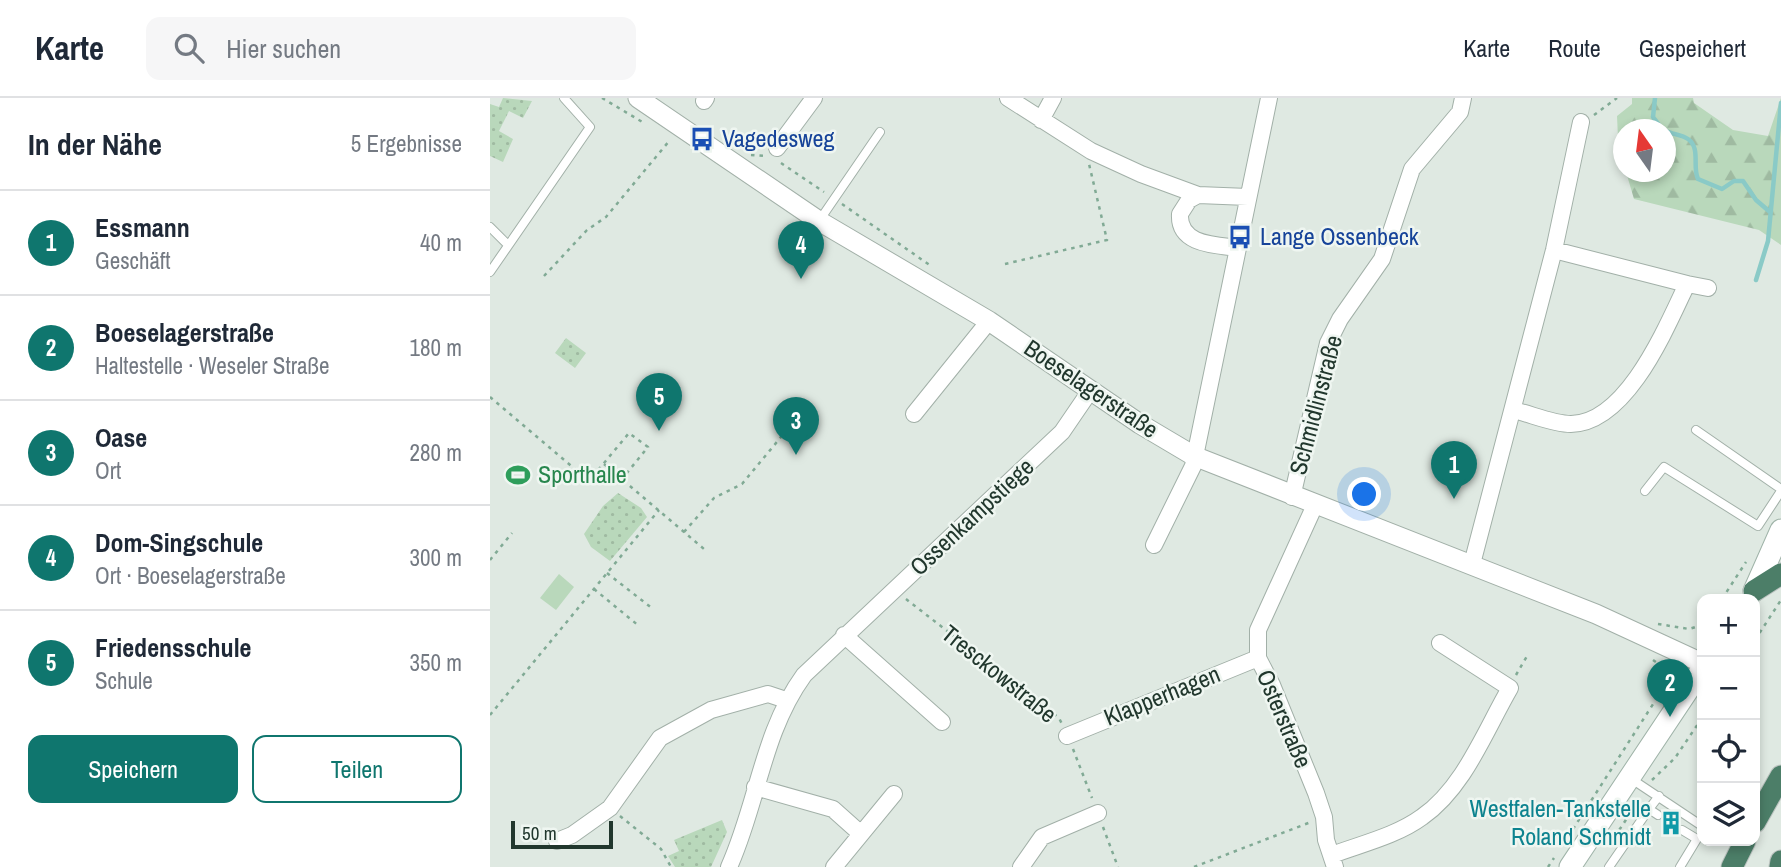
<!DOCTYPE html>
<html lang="de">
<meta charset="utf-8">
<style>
:root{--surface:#fff;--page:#f6f6f7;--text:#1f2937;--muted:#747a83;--line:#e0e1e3;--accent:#0f766e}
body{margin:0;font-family:"Archivo Narrow",sans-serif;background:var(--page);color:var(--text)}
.controls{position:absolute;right:21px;bottom:21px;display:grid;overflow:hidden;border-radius:14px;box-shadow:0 4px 10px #0003}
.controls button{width:63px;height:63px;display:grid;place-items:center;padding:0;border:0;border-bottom:2px solid var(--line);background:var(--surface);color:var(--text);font:35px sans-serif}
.compass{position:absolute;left:1123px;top:21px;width:63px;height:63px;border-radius:50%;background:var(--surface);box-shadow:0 4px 10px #0003;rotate:346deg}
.scale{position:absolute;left:21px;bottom:18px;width:102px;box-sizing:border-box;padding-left:7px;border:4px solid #21372d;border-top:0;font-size:19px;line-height:24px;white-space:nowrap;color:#21372d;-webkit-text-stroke:5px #eff6f1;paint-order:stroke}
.you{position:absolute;left:875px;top:397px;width:24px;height:24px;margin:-18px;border:5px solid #fff;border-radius:50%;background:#1a73e8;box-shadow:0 0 0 10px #1a73e833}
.badge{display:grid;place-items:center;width:46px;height:46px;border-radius:50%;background:var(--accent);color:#fff;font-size:23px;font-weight:700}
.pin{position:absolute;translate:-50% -58px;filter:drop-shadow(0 2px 4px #0008)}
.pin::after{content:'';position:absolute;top:37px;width:24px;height:21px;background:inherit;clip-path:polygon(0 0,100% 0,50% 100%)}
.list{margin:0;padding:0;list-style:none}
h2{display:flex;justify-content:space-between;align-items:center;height:91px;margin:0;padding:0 28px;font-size:30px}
h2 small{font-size:23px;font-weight:400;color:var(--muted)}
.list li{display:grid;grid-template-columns:46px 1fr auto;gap:21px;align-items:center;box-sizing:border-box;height:105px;padding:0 28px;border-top:2px solid var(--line)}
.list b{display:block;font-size:26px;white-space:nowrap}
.list p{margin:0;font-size:23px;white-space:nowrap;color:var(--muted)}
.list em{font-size:23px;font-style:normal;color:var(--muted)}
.actions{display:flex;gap:14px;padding:21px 28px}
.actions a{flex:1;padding:16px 0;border:2px solid var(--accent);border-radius:14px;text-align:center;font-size:24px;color:var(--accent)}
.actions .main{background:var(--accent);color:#fff}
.icon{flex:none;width:38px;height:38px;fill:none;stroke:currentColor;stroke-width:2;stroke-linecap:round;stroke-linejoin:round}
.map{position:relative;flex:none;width:1291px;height:769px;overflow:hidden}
header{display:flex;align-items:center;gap:42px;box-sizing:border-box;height:98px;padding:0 35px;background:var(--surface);border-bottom:2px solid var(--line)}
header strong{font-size:33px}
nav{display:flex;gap:38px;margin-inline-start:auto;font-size:24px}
.search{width:490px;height:63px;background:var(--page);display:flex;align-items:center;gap:18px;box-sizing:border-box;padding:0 24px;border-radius:14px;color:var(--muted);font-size:26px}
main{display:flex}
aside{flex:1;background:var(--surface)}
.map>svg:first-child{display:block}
.grass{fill:url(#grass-dots)}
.forest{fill:url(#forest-firs)}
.garden{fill:#b9d8bb}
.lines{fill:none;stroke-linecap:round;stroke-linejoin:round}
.stream{stroke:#8acac7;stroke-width:4.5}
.service-casing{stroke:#a2b0a8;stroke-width:10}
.minor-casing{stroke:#a2b0a8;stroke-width:18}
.tertiary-casing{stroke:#a2b0a8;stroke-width:21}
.secondary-casing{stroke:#9fb3a8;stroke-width:23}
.trunk-casing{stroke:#bcc3c0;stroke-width:23}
.path{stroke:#81aa95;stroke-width:2.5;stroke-dasharray:3.5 5;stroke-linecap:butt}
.service{stroke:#fff;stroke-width:8}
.minor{stroke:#fff;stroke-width:16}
.tertiary{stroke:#fff;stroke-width:19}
.secondary{stroke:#fff;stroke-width:21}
.trunk{stroke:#4c7e68;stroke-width:21}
.labels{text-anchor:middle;stroke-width:5;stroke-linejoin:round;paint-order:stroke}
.transit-label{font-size:24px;fill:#164399;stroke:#eff6f1;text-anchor:start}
.street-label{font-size:24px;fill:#21372d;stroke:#eff6f1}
.leisure-label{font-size:24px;fill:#27864d;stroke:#eff6f1;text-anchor:start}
.culture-label{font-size:24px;fill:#0d838f;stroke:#eff6f1;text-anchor:end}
</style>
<header>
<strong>Karte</strong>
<div class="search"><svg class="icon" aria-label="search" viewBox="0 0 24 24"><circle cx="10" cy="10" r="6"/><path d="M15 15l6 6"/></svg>Hier suchen</div>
<nav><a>Karte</a><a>Route</a><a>Gespeichert</a></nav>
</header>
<main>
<aside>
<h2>In der Nähe<small>5 Ergebnisse</small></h2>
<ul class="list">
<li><span class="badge">1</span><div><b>Essmann</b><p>Geschäft</p></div><em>40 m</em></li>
<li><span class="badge">2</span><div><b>Boeselagerstraße</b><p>Haltestelle · Weseler Straße</p></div><em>180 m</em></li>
<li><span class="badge">3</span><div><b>Oase</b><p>Ort</p></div><em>280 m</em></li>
<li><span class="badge">4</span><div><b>Dom-Singschule</b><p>Ort · Boeselagerstraße</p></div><em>300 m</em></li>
<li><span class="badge">5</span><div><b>Friedensschule</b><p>Schule</p></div><em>350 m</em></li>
</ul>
<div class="actions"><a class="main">Speichern</a><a>Teilen</a></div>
</aside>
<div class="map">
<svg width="1291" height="769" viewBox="0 0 1291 769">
<defs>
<pattern id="grass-dots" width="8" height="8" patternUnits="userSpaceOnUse" patternTransform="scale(1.75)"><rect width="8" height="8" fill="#b9d8bb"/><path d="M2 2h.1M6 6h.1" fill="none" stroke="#9fbaa1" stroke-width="1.8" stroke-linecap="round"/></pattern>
<pattern id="forest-firs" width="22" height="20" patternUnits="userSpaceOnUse" patternTransform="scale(1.75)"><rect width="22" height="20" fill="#b9d8bb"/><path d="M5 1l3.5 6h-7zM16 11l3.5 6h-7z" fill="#9fbaa1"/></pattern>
</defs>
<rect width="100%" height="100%" fill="#dfe9e2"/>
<!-- grass -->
<path class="grass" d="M13 0 42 3 33 20 19 13 9 33 23 41 13 64 0 58V6L9 9Z
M76 240 96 255 85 270 65 255Z
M128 395 151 410 157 419 120 463 101 449 94 436 113 408Z
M232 722 237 734 221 769H185L178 758 189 753 184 742Z"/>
<!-- forest -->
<path class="forest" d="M1142 0H1203L1204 5 1243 32 1278 38 1291 0V147L1269 132 1144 101 1136 74H1176V32H1134L1133 62 1128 40 1127 18 1142 6Z"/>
<!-- garden -->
<path class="garden" d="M69 476 84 489 66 512 50 500Z"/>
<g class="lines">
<!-- stream -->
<path class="stream" d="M1165 0 1163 19 1173 32
M1176 33C1182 36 1192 37 1198 41 1211 50 1202 69 1208 81L1232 91 1244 83H1253L1266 102 1280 114
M1266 182 1278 143 1291 5"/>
<!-- service casing -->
<g class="service-casing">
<path id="service" d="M329 123 390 34
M0 129 18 147
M0 174 100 29 74 0
M1206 332 1291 391
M1155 393 1174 369 1268 428 1291 393
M1140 680 1212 728
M1168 717 1159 711 1169 698
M1119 769 1159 711
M1190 769 1207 741 1192 732"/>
</g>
<!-- minor casing -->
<g class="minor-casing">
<path id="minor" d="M518 0 601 53 651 76 708 97 758 99
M214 3 216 0
M551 22 563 0
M287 50 324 0
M708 97 699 102 690 116C688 147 725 147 748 150
M1197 186 1218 190
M1023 312C1041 316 1063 326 1081 326 1137 325 1176 230 1197 186L1064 152
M424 316 499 223
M802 399 838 245 850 221 892 161 922 71 970 14 973 0
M825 407 768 532V560L782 587 826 695 834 719 836 742 845 769
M664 447 703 368 779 0
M982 466 1064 152 1091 24
M354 537 452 624
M577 638 768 560
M265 689 343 711 371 736
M67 743 82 737 120 710 170 640 221 612 278 596 296 602
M842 757C871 746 906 738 932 719 974 690 995 633 1020 590L950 545
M239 769C268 705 272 635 314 577L572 334 600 293
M344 769 404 696
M531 769 552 739 608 715"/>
</g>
<!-- tertiary casing -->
<g class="tertiary-casing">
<path id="tertiary" d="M148 0 329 123 499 223 650 326 704 358 1106 516 1212 565"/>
</g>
<!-- secondary casing -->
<g class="secondary-casing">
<path id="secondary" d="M1264 493 1291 432
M1080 769 1212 571"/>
</g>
<!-- trunk casing -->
<g class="trunk-casing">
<path id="trunk" d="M1264 493 1291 476
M1265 724 1291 678
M1242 769 1255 743
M1290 769 1291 763"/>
</g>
<!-- path -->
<path class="path" d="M112 0 154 25
M1104 17 1127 0
M261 57 275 58
M291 65 334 94
M352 106 441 168
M515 166 617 142 599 66
M54 178 97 132 116 119 180 42
M0 299 99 383 139 335 158 349 132 381
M114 366 214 451
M194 434 224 400 252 386 291 339
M0 462 22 435
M117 475 163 511
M104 491 149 528
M416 501 569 620 572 626
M1232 501 1256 464
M1168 526 1199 531 1212 527
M1265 542 1291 502
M1163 562 1174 570
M1026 577 1037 558
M0 617 169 412
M583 651 602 700
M1162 682 1185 660 1212 620
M130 718 171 751 181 769
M613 729 628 769
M1083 731 1174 589V569
M1120 746 1151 699
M704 769 821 724
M1058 769 1064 760"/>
<!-- service -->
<use href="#service" class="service"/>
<!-- minor -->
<use href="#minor" class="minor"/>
<!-- tertiary -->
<use href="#tertiary" class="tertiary"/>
<!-- secondary -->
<use href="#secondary" class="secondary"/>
<!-- trunk -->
<use href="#trunk" class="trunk"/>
</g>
<!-- icons -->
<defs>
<g id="bus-bare" transform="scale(1.89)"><path d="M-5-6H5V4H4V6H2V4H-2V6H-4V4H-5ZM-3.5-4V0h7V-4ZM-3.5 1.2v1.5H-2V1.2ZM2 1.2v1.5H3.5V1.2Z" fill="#1a4fb4" stroke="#eff6f1" stroke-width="2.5" paint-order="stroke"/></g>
<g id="stadium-bare" transform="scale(1.89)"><path d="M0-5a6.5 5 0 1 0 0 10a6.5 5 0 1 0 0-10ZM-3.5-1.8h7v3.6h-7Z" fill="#2e9e5b" stroke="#eff6f1" stroke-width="2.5" paint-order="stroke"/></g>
<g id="building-bare" transform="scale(1.89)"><path d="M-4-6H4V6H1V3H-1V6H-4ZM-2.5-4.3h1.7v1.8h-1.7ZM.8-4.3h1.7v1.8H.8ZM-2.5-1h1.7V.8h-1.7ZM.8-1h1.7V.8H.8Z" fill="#0f9aa8" stroke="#eff6f1" stroke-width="2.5" paint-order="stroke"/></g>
</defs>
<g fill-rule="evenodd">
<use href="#bus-bare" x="212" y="41"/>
<use href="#bus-bare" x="750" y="139"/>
<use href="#stadium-bare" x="28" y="377"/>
<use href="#building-bare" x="1181" y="725"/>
</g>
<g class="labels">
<!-- transit labels -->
<g class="transit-label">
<text x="232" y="49">Vagedesweg</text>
<text x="770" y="147">Lange Ossenbeck</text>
</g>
<!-- street labels -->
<g class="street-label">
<text transform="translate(601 291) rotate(34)" y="8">Boeselagerstraße</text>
<text transform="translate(826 307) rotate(-75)" y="8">Schmidlinstraße</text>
<text transform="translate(482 419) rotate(-43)" y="8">Ossenkampstiege</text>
<text transform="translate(509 576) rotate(39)" y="8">Tresckowstraße</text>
<text transform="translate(672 598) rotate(-22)" y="8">Klapperhagen</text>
<text transform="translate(794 621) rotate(67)" y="8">Osterstraße</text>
</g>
<!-- leisure labels -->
<g class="leisure-label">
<text x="48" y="385">Sporthalle</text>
</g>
<!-- culture labels -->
<g class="culture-label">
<text x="1161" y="719">Westfalen-Tankstelle<tspan x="1161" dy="28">Roland Schmidt</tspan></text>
</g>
</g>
</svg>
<div class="controls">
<button>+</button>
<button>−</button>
<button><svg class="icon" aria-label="locate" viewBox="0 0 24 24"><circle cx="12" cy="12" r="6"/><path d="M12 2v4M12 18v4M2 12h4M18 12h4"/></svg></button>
<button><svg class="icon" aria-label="layers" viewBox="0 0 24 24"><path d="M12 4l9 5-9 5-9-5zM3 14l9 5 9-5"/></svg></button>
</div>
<svg class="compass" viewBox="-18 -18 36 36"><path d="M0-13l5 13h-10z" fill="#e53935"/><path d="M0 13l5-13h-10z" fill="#747a83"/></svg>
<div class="scale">50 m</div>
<div class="you"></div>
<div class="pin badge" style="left:964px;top:401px">1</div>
<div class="pin badge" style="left:1180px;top:619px">2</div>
<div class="pin badge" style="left:306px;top:357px">3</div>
<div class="pin badge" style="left:311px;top:181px">4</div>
<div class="pin badge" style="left:169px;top:333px">5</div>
</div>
</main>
